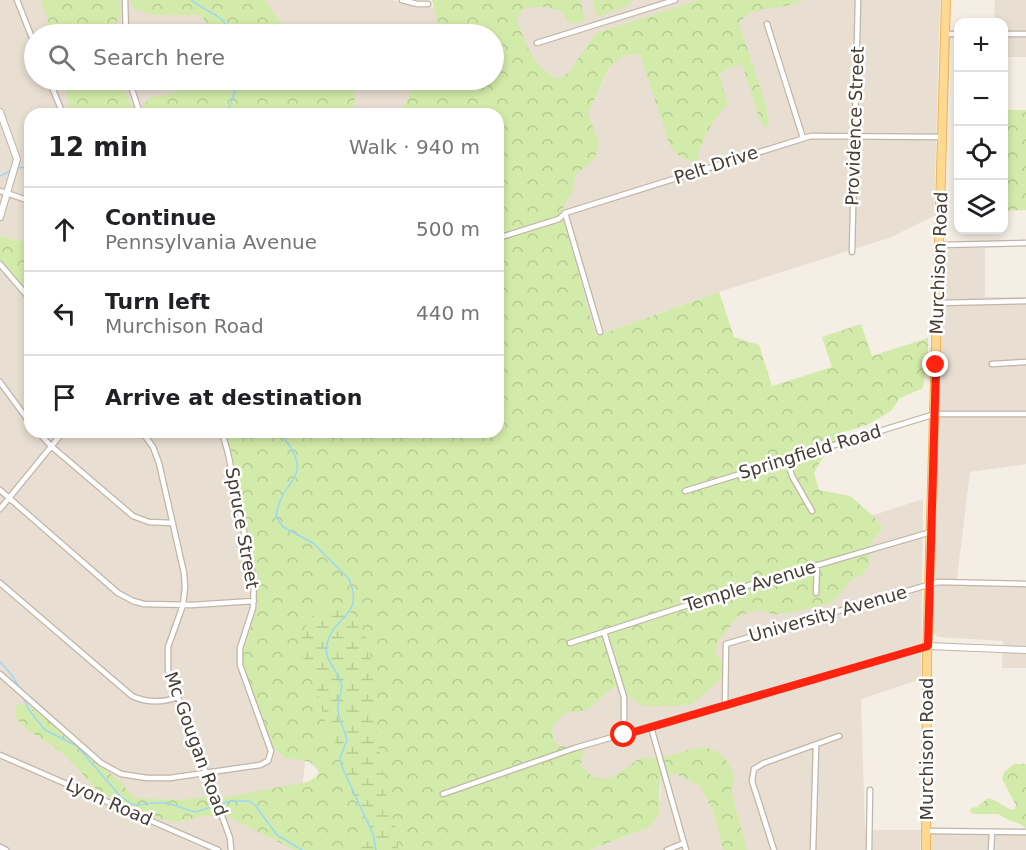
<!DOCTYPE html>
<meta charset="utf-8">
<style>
:root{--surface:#fff;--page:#f6f6f6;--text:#202124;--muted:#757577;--line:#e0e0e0}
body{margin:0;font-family:"DejaVu Sans",sans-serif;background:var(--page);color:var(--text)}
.controls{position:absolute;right:18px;top:18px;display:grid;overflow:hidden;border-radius:12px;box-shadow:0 3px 9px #0003}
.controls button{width:54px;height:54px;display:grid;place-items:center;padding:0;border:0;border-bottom:2px solid var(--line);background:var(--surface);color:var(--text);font:30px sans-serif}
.stop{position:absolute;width:18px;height:18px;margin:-14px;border:4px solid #ff2310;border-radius:50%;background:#fff}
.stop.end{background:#ff2310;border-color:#fff;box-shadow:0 2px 6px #0008}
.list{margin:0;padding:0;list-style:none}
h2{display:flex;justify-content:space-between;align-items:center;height:78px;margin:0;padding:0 24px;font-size:26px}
h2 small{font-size:20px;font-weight:400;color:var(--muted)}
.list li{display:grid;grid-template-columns:39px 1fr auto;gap:18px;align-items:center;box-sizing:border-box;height:84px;padding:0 24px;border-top:2px solid var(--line)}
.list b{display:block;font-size:22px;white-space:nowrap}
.list p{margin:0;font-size:20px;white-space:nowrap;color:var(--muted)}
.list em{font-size:20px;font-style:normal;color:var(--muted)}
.icon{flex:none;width:33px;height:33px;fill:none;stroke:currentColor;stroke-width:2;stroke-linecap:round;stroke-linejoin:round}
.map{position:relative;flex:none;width:1026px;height:850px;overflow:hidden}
.search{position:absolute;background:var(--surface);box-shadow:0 3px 9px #0003;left:24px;top:24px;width:480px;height:66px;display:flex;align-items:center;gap:15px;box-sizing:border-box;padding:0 21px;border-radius:33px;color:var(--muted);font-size:22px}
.panel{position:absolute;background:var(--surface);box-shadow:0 3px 9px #0003;left:24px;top:108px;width:480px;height:330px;border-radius:18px}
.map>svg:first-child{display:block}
.residential{fill:#e8dfd2}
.forest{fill:url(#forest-crowns)}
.wetland{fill:url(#wetland-marsh)}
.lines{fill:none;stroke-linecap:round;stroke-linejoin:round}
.stream{stroke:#9bd7f6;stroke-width:1.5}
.minor-casing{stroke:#c0b5a6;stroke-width:7}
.tertiary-casing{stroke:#c0b5a6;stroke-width:8}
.primary-casing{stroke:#edb659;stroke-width:10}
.minor{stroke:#fff;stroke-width:4.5}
.tertiary{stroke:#fff;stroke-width:6}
.primary{stroke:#ffd892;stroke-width:8}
.route{stroke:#ff2310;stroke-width:8}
.labels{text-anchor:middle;stroke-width:5;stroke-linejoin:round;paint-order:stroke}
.street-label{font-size:18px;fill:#463e34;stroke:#fff}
</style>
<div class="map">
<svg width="1026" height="850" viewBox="0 0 1026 850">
<defs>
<pattern id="forest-crowns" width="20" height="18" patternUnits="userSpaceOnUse" patternTransform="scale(1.5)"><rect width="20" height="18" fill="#d3ebaa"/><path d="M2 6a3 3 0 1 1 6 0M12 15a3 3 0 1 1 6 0" fill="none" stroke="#b6cb93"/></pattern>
<pattern id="wetland-marsh" width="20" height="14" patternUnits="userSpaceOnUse" patternTransform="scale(1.5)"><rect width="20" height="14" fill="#d3ebaa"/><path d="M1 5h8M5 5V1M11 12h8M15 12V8" fill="none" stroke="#b6cb93"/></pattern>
</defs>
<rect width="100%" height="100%" fill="#f4eee4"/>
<!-- residential -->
<path class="residential" d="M0 0H196L201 15 207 24 206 34H34V80H203L201 114H30V243L0 236Z
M265 0H393L416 8 435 7 441 34H288Z
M510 0H940L934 216 889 238 719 292 596 336 563 221 498 176 588 113 610 67 536 92Z
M995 0H1026V57H1004V22H994Z
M317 80H427L402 114H340Z
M943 248H985V297H1026V464L970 472 956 586H1026V668H1002L1003 641 938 637 933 633Z
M0 262 7 267 30 294V432H238L304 718 305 764 302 787 303 850H0Z
M923 499 921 679 861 699 865 830H921L920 850H726L744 842 730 790 704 748 428 835 381 675Z
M676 774 700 786 713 812 723 850H590L650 827 661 796 660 777Z
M930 833 1026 834V850H930Z"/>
<!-- forest -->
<path class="forest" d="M41 0H119L121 16 107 34H52Z
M130 0H265L282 25 302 34H200L206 33 207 24 201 15H155L135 10Z
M432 0H580L585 17 582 23H569L560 10 544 7 523 8 517 21C526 43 534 69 558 79L569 72 596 33 699 0H804C796 3 788 6 780 7 764 10 749 9 739 23L766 106 769 124 765 127 761 124 742 64 725 70 719 75 728 105C712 119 702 140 696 161 683 161 678 156 670 146L640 54 625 55 610 66 588 113 599 144 594 160 576 174 572 192 561 211 596 336 719 292 734 337 759 345 772 386 832 367 822 337 861 324 872 356 928 338V355L923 388 900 398 891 411 867 425 844 432 820 462 814 473 819 490 850 496 872 515 883 528 871 542 869 564 863 574 851 580 839 595 830 603 794 612 773 615 762 610 739 615 717 642 716 655 721 661 722 678 692 704 675 706H643L616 687C605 691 601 701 591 707 574 718 567 703 552 728L554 741 558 745 586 751 583 755 581 765C602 793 620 772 641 757 674 766 704 727 729 764 735 773 736 781 731 790L747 850H723L713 812 700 786 676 774 660 777 659 814 650 827 590 850H294L231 818 205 816 175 822 157 818 110 798 95 788 69 759 52 745 27 730 16 718V706L23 703 40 714 118 780 135 798 178 800 203 797 221 798 307 782 316 777 319 773 317 769 310 762 285 758 274 748 243 671 242 655 258 605 253 553 238 481 225 432H498V114H397C409 105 409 91 417 80H494V34H441Z
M592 0H634L624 8 597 17Z
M63 80H124L125 91 135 114H72Z
M181 80H350L355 97 353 114H145L143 105 150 98 176 92Z
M1004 110H1026V210L1004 211Z
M0 236 30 243V294L7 267 0 262Z
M1014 764H1026V828C1017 821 1007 821 999 814H974L970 812 971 808 977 807 988 798 996 801 1011 810 1015 809 1016 805 1002 779 1004 772Z"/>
<!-- wetland -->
<path class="wetland" d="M335 606C347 609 354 613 360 624 376 655 372 691 376 724 379 747 382 771 386 793 390 810 396 826 399 843L397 850H338L358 839 373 833C364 814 337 772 341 752L328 731 315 684 301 653 302 634 310 618 322 609Z"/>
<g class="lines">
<!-- stream -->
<path class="stream" d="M191 0C207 13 223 13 231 34
M226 114 233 98 237 80
M17 168 30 167
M0 176 12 170
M279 432C320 480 280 476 276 517L283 527 313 543 349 579C365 618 333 615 327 644 323 660 337 668 341 682 344 692 337 699 338 709 338 719 345 730 347 740L340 758 342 767 373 834 376 850
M0 662 11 674 19 687
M23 697 29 710 45 730 77 746 120 796 132 804 139 805 152 803H167L195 812 231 801H249L255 805 277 835 302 850"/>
<!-- minor casing -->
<g class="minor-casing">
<path id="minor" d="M17 0 34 43
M125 0 126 34
M402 0 417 4H428
M767 24 803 138
M81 31 126 30
M945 34H958
M1004 34H1026
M537 43 675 0
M49 80 63 114
M129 80 140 114
M0 191 30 201
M565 213 600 332
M498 238 559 219 565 213 811 136 942 137
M939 245 1026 243
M852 252 858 0
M0 264 30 299
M938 303 1026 301
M992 364 1026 362
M0 382 30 423
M38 432 51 446 133 516 149 522 173 523
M142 432 153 447 159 463 184 573 185 587 183 605 168 647V670L230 838 231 850
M787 459 792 476 812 511
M0 490 118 593 133 601 144 604 192 605 254 601
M685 491 935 414H1026
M0 509 63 432
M0 583 132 696C147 703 162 703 178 697
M816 593 817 565
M604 632 624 697V735
M570 643 750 585 931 532
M0 674 101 763 121 774 147 778H170L260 765 268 761 271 751 240 665V648L253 608 254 581 228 453 222 432
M725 706 726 644 938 582 1026 584
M651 727 686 850
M0 755 218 850
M443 794 575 748 928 646
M926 831 1026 832
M0 847 6 850
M667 850 684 843
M774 850 752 781 754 769 764 763 839 736
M813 850 816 746
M869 850 870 790
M991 850 992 832"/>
</g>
<!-- tertiary casing -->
<g class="tertiary-casing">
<path id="tertiary" d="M0 112 17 159 0 217
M928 646 1026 650"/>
</g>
<!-- primary casing -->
<g class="primary-casing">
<path id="primary" d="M926 850 927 659 946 0"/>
</g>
<!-- minor -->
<use href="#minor" class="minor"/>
<!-- tertiary -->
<use href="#tertiary" class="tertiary"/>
<!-- primary -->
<use href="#primary" class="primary"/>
</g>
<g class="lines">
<!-- route -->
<path class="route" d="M624 735 928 646 936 365"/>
</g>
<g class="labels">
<!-- street labels -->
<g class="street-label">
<text transform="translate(855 126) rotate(-88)" y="6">Providence Street</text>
<text transform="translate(716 165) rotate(-18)" y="6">Pelt Drive</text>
<text transform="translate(939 263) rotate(-88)" y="6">Murchison Road</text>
<text transform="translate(810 452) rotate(-17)" y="6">Springfield Road</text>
<text transform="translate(242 528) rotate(80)" y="6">Spruce Street</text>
<text transform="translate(750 586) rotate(-17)" y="6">Temple Avenue</text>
<text transform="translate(828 614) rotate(-16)" y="6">University Avenue</text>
<text transform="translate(196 744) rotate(70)" y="6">Mc Gougan Road</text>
<text transform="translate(927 749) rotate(-90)" y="6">Murchison Road</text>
<text transform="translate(109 802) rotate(24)" y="6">Lyon Road</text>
</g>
</g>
</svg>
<div class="controls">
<button>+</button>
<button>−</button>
<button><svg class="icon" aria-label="locate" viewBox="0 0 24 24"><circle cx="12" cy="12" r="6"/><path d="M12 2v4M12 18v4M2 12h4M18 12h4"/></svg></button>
<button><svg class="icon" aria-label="layers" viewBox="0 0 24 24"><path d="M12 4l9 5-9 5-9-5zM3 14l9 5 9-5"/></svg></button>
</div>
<div class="stop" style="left:624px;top:735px"></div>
<div class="stop end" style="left:936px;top:365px"></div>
<div class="search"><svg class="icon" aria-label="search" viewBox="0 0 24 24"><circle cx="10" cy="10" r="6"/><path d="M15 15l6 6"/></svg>Search here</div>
<section class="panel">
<h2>12 min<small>Walk · 940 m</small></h2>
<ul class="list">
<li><svg class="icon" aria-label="ahead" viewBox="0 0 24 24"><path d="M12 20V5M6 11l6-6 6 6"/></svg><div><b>Continue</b><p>Pennsylvania Avenue</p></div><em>500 m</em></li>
<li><svg class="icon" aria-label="left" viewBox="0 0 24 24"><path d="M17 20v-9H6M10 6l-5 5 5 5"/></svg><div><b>Turn left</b><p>Murchison Road</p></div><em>440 m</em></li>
<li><svg class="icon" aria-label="arrive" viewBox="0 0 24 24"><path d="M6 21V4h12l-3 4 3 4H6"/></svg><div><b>Arrive at destination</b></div></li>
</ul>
</section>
</div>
